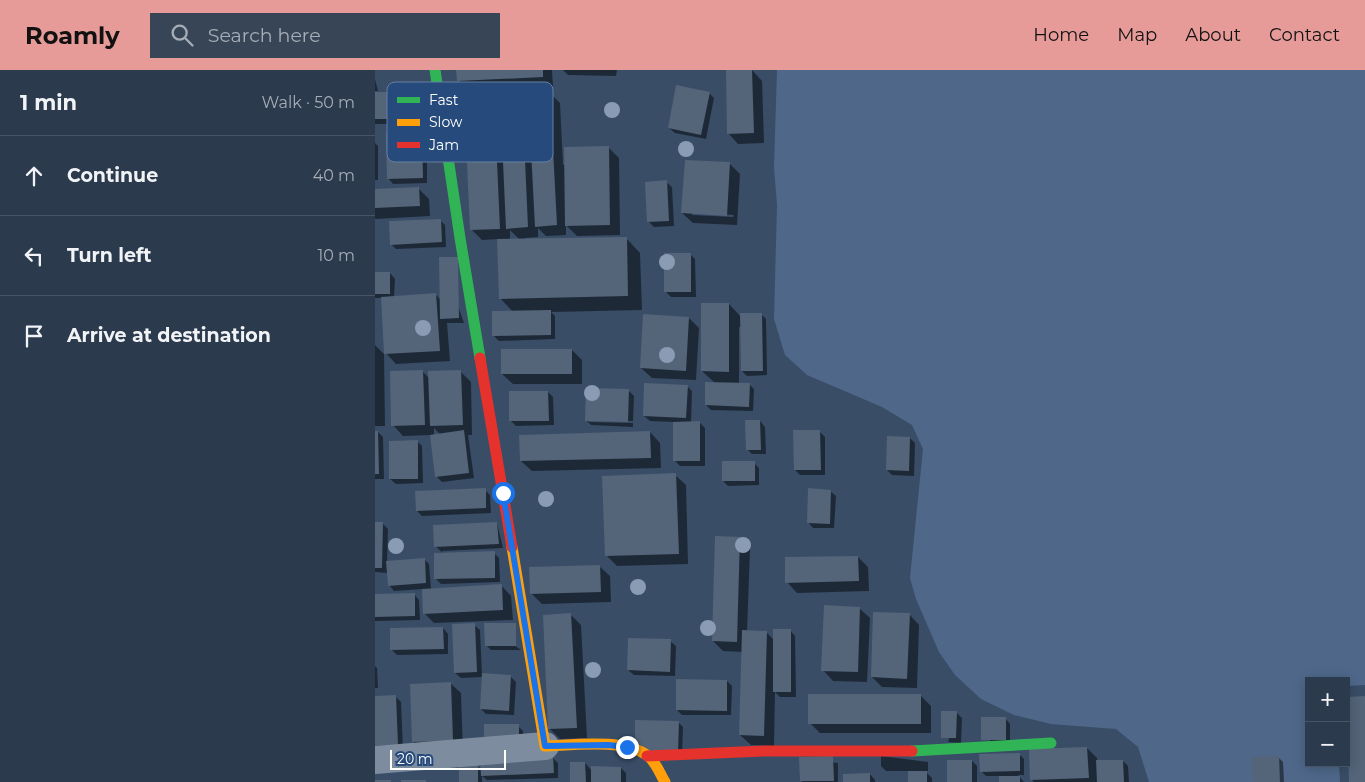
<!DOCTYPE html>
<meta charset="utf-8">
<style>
:root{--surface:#2b3a4d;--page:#374557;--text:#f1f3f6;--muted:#a6adb6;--line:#475465;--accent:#e69b98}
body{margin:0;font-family:Montserrat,sans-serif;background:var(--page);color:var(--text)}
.controls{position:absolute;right:15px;bottom:15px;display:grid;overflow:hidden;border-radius:0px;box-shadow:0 2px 12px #0003}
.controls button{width:45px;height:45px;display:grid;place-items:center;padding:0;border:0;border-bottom:1px solid var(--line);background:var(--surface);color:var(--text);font:25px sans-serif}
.scale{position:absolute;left:15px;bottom:12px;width:116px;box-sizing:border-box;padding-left:5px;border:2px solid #fff;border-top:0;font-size:14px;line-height:18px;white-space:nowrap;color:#fff;-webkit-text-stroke:4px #254a7b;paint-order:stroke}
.stop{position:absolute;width:15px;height:15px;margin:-11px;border:4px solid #1a73e8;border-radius:50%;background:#fff}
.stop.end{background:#1a73e8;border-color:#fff;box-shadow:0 1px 5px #0008}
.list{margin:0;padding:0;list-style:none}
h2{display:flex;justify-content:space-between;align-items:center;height:65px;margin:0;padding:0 20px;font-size:21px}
h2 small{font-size:16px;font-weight:400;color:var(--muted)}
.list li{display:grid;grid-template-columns:32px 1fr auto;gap:15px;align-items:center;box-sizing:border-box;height:80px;padding:0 20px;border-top:1px solid var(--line)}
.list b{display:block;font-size:19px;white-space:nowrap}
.list em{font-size:16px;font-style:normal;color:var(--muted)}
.icon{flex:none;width:28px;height:28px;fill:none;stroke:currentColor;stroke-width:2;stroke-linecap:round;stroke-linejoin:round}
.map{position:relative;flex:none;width:990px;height:712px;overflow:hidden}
header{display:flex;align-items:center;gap:30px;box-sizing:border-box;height:70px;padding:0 25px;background:var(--accent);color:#111}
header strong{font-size:24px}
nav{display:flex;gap:28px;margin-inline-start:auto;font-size:18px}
.search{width:350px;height:45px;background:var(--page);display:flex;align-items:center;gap:12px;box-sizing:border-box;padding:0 18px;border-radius:0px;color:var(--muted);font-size:19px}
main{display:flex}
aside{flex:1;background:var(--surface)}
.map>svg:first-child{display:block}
.water{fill:#4f688a}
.shadow{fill:#0007;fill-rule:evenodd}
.building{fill:#546479}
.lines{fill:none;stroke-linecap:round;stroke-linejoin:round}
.street{stroke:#7d8c9e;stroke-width:28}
.fast{stroke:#30b455;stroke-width:11}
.slow{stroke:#ff9f0a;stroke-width:11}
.jam{stroke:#e5322d;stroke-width:11}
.tree{fill:#8a9cb4}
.route{stroke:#1a73e8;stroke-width:6}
.key{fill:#254a7b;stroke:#6680a3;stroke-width:1}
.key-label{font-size:14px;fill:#fff}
</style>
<header>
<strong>Roamly</strong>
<div class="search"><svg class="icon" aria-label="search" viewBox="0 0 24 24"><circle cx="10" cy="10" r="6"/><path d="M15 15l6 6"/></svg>Search here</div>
<nav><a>Home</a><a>Map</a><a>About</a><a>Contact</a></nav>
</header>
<main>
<aside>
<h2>1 min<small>Walk · 50 m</small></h2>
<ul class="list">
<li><svg class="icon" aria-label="ahead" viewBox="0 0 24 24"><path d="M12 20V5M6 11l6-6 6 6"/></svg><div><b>Continue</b></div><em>40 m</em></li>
<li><svg class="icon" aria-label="left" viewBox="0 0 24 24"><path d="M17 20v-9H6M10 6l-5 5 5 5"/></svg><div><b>Turn left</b></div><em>10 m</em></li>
<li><svg class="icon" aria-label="arrive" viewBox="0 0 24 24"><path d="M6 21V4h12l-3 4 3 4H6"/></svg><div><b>Arrive at destination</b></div></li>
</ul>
</aside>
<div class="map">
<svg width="990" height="712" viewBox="0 0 990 712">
<rect width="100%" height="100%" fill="#394d67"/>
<!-- water -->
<path class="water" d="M402 0H990V615L971 616V611H934V693H964L965 712H774L763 677 741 659 676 654 639 645 606 629 580 605 564 582 541 529 535 508 548 379 537 355 507 337 432 305 410 285 399 249 402 135 399 97Z"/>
<!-- shadow -->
<path class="shadow" d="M82 0H177L178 17 93 20 83 10Z
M188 0H242L241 6 193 5Z
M377 0 387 11 389 73 363 74 353 63Z
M0 9 3 21H0Z
M12 23 18 29V54H0V24Z
M175 23 185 33 188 95 233 77 244 88 245 165 202 166 191 155V165L171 166 163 158V167L150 168V170L251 168 265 183 267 240 176 242 180 246V269L124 271 118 265 138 242 125 228 124 169 107 170 96 159 118 25 127 34 146 25 154 33ZM135 160 145 170H135Z
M334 23 339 28 331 69 300 63 294 58Z
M47 65 52 70V113L18 114 13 108Z
M0 73 3 76V110H0Z
M355 94 365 104 362 155 318 153 307 143ZM317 142 359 145 358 147 317 145Z
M291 112 297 117 299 156 279 157 274 152Z
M44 119 54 129 55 146 0 149V121Z
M65 150 70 155 71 177 21 179 16 174Z
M315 184 320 189 321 227H296L291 222Z
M66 188 89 253H72L75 291 21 294 11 283 8 228H0V203H15L20 209 19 227 61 225 66 230Z
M354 234 366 247 386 244 391 249 392 305 372 306 367 301 366 257H364V314H374L379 319 378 341 336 340 331 335 340 313 327 301Z
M314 248 324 258 321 310 277 308 266 298Z
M0 275 9 284 10 356H0Z
M197 280 207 290V314H138L127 304Z
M47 301 55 309 85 301 96 312 97 365H93L99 408 67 412 62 407 56 365 28 366 18 355ZM59 358 66 365 59 366Z
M312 316 317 321 316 353H325L330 358V396H305L300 391 299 352 275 351 269 346Z
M253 320 259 326 258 351 214 350V352L258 353V357L216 355 211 350Z
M173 322 178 327 179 355 141 356 136 351Z
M385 351 390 357 391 384H377L372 379Z
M0 362H3L8 367 9 409H0Z
M275 362 285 373 286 398 157 401 146 391Z
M445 362 450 367V405H425L420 400Z
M535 368 540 373 539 406 517 405 512 400Z
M42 371 47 376 48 413 21 414 15 409Z
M379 393 384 398V415L353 416 348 411Z
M300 405 311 415 313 494 242 496 232 486Z
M110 420 115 425 116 443 47 446 42 441Z
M455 421 461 426 459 458H438L433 452Z
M0 453 8 454 13 459 12 492 49 489 54 494 56 519 126 515 136 526 138 550 59 553 49 543 48 519 19 521 14 515 13 503 0 502Z
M122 453 128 478 67 481 68 483 60 476Z
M364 468 375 479 372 562H391L399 570 415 560 420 566 421 627H405L400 622 399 676 376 675 365 665 368 582 348 581 338 571Z
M119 483 124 488 125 512 66 514 60 508Z
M483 487 493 497 494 521 422 523 412 512Z
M224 496 235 506 236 532 167 534 156 523Z
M39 524 44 530 45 550 0 551V525Z
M484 538 495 548 492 612 458 611 448 600Z
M195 544 206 555 212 668 185 669 175 659Z
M534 544 544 555 542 618 507 617 497 607Z
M99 555 105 560 107 605 136 607 141 612 139 645 111 644 106 639 108 607 86 608 80 603Z
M111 555 146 580H116L111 575Z
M68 558 73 564V584L22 585 17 580Z
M295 571 301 576 300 606 259 605 253 600Z
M0 596 2 598 3 618H0Z
M352 611 357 616 356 645H307L302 640Z
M75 613 86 623 88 681 49 682 38 672Z
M545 625 556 636V663H445L435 653Z
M0 627H21L26 632 28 680 0 681Z
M582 643 587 648 586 673 573 672Z
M630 648 635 654V674H613Z
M303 652 308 657 307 687H266Z
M143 656 148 661V676H115Z
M712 678 722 688V691H748L753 696 754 712H659L657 710Z
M644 684 649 689V705H643L649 712H625V706H611L606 701Z
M506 686 553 692V701H550L557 708V712H534V701H511L506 696Z
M903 687 908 692 909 712H879Z
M178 688 183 693V708L112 710 107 706V712H85L102 696 107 701Z
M425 688 463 693V712H427Z
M597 691 602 696V712H573Z
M210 693 217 701 246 698 251 703V712H197Z
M495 704 500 710V712H470Z"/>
<!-- building -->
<path class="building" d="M81 0H168V7L82 11Z
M351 0H377L379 63 352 64Z
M301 15 335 22 326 65 293 58Z
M0 22H13V49H0Z
M175 22 182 155 160 157 153 23Z
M147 23 153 157 131 159 125 24Z
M119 24 125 159 95 160 89 26Z
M47 63 48 108 12 109 11 64Z
M234 76 235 155 190 156 189 77Z
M310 90 355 92 352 146 306 143Z
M292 110 294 151 272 152 270 112Z
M44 117 45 136 0 138V119Z
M66 149 67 172 15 175 14 151Z
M252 167 253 226 124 229 122 169Z
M289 183H316V222H289Z
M64 187H83L84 248 65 249Z
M0 202H15V224H0Z
M61 223 65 281 9 284 6 227Z
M326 233H354V302L326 301Z
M176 240V265L117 266V241Z
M365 243H387L388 301H366Z
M268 244 314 247 311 301 265 298Z
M126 279H197V304H126Z
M48 300 50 355 16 356 15 301Z
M86 300 88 355 55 356 53 301Z
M330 312 375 313 374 337 330 335Z
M269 313 313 315 311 348 268 346Z
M211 318 254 319 253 352 210 351Z
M134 321H173L174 351H134Z
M370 350H385L386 380H371Z
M325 351V391H298V352Z
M89 360 94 403 60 407 55 365Z
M418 360H445L446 400H419Z
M0 361H3L4 404H0Z
M275 361 276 388 145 391 144 365Z
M512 366 535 367 534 401 511 400Z
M43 370V409H14V371Z
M347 391H380V411H347Z
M301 403 304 484 230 486 227 406Z
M111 418V438L41 441 40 421Z
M433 418 456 420 455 454 432 453Z
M0 452H8L7 498H0Z
M122 452 124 474 59 477 58 455Z
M340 466 365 467 362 572 337 571Z
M120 481V508L59 509V483Z
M483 486 484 511 410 513V487Z
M50 488 51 513 13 516 11 491Z
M225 495 226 522 155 524 154 497Z
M127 514 128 540 48 544 47 519Z
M40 523V546L0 547V524Z
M449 535 485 537 483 602 446 601Z
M498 542 535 543 532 609 496 607Z
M196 543 202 658 173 659 168 545Z
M100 553 102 602 79 603 77 554Z
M109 553H141V576H110Z
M68 557 69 579 15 580V558Z
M398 559H416V622H398Z
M367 560 392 561 389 666 364 665Z
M253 568 296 569 295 602 252 600Z
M107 603 136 605 134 641 105 639Z
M301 609 352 610V641L301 640Z
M76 612 78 671 37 672 35 614Z
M433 624H546V654H433Z
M21 625 23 675 0 676V626Z
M990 626V712H974L972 627Z
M566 641H582L581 668H566Z
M606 647H631V670H606Z
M260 650 304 651 303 683 260 682Z
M109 654H144V672H109Z
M712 677 714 708 655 710 654 679Z
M645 683V701L605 702 604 684Z
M178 686 179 703 106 706 105 688Z
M458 686 459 711H425L424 687Z
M904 686 905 712H878L876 687Z
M572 690H597V712H572Z
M721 690H748L749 712H722Z
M195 692H210L211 712H195Z
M84 694 103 695V712H84Z
M216 696 246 697V712H216Z
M533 701H552V712H533Z
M495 703V712H468V704Z
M624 706H645V712H624Z
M0 710H16V712H0Z
M26 710H51V712H26Z"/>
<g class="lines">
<!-- street -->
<path class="street" d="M0 690 170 676"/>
<!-- fast -->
<path class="fast" d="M60 0 85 168 105 288
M537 681 676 673"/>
<!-- slow -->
<path class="slow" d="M137 477 170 676C198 675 250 668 273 686 281 692 285 704 290 712"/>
<!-- jam -->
<path class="jam" d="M105 288 137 477
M272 686 389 681H537"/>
</g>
<!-- trees -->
<g class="tree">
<circle cx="237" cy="40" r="8"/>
<circle cx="311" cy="79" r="8"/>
<circle cx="292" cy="192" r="8"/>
<circle cx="48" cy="258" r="8"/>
<circle cx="292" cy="285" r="8"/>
<circle cx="217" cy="323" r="8"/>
<circle cx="171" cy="429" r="8"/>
<circle cx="368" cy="475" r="8"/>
<circle cx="21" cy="476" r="8"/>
<circle cx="263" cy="517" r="8"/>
<circle cx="333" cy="558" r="8"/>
<circle cx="218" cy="600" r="8"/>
</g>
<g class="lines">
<!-- route -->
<path class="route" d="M128 423 170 676 233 675 252 677"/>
</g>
<!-- legend -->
<rect x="12" y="12" width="166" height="80" rx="8" class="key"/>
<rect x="22" y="27" width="23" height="6" fill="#30b455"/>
<rect x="22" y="49" width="23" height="7" fill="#ff9f0a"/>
<rect x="22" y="72" width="23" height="6" fill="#e5322d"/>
<g class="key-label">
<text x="54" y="35">Fast</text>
<text x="54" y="57">Slow</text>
<text x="54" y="80">Jam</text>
</g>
</svg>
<div class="controls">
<button>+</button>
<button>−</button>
</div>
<div class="scale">20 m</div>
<div class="stop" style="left:128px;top:423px"></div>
<div class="stop end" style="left:252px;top:677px"></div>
</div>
</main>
